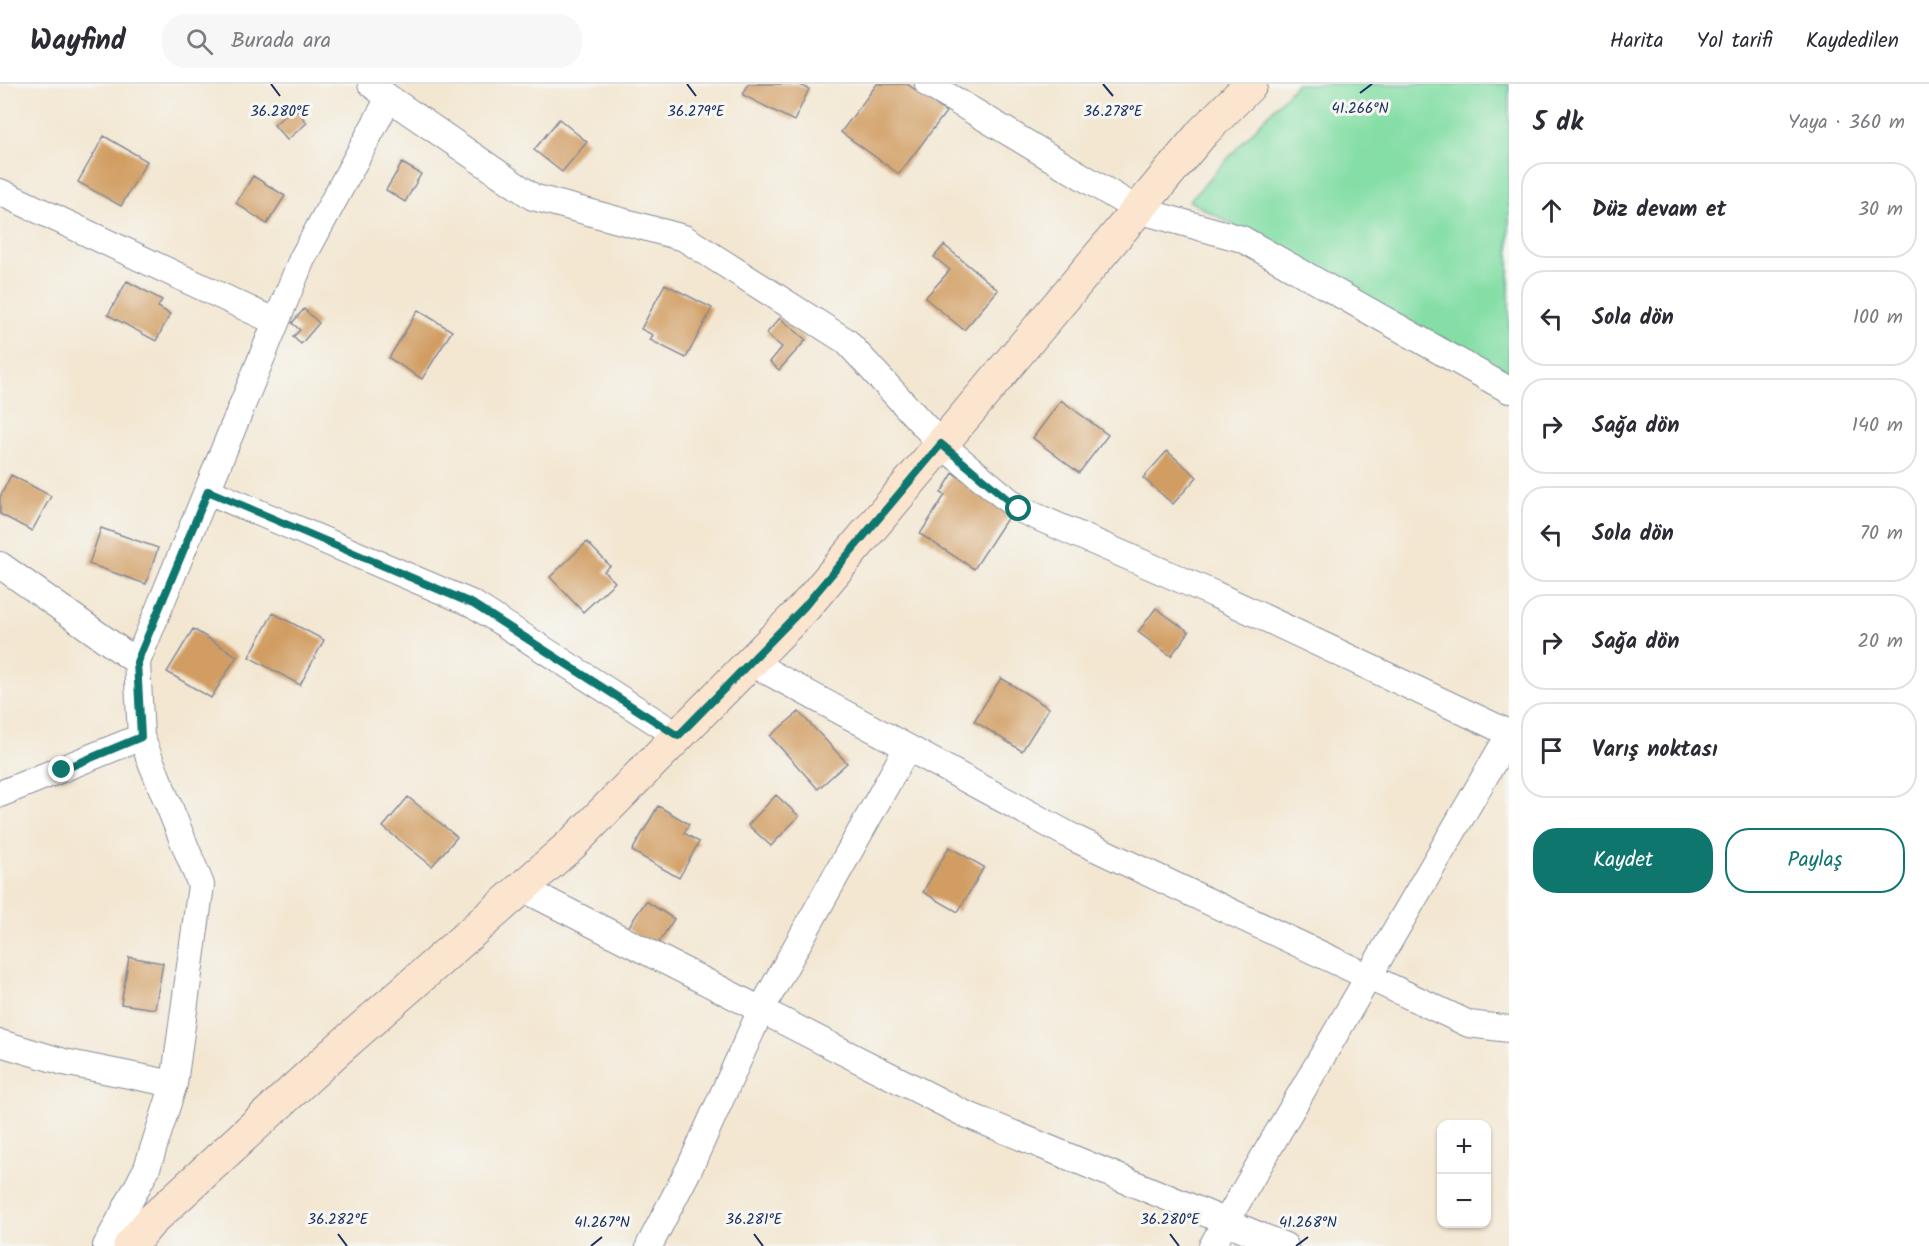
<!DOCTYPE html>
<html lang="tr">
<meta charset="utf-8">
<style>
:root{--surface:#fff;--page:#f7f7f7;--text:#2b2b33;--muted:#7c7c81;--line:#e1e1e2;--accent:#0f766e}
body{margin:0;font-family:Kalam,sans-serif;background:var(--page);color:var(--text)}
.controls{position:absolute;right:18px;bottom:18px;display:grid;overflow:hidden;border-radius:12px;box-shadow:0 2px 4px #0004}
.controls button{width:54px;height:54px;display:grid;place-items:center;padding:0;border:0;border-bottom:2px solid var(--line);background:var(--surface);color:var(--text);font:30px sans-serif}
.stop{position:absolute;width:18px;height:18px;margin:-14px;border:4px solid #0f766e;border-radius:50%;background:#fff}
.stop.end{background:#0f766e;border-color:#fff;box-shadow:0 2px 6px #0008}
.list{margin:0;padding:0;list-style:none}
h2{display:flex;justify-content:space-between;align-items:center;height:78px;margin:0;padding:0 24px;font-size:26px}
h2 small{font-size:20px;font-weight:400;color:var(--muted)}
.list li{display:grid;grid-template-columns:39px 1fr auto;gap:18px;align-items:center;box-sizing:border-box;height:96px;margin:0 12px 12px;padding:0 12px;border:2px solid var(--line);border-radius:24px}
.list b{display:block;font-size:22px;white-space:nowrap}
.list em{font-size:20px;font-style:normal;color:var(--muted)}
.actions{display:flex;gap:12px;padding:18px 24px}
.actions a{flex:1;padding:14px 0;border:2px solid var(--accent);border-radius:24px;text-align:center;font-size:21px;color:var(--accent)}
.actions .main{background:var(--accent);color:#fff}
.icon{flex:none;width:33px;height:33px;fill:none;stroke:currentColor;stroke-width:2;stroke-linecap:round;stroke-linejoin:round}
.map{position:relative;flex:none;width:1509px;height:1162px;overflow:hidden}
header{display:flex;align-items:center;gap:36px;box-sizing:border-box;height:84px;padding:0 30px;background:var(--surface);border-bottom:2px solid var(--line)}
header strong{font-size:28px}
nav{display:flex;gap:33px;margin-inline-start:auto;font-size:21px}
.search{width:420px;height:54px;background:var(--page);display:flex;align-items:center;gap:15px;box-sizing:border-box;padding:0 21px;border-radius:24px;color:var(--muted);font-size:22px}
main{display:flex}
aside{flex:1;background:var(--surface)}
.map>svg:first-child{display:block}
.green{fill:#84dea5;stroke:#508682;stroke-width:1.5}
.building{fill:#d19d62}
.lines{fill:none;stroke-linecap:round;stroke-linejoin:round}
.street-casing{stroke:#878b98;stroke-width:28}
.secondary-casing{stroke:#878b98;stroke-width:35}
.street{stroke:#fff;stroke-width:26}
.secondary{stroke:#fce5cf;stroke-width:33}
.route{stroke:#0f766e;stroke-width:8}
.ticks{fill:none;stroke:#1b2f5e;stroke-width:2}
.ticks-label{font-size:15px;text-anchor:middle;fill:#1b2f5e;stroke:#f6f6f2;stroke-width:6;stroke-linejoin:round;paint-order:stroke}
</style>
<header>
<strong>Wayfind</strong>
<div class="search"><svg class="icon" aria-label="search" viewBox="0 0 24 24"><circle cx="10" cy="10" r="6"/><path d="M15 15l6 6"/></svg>Burada ara</div>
<nav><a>Harita</a><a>Yol tarifi</a><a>Kaydedilen</a></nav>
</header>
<main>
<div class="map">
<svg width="1509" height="1162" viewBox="0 0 1509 1162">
<rect width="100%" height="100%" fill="#f6f6f2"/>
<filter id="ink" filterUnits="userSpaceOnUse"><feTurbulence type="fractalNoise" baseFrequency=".0167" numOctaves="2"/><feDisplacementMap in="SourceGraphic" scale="12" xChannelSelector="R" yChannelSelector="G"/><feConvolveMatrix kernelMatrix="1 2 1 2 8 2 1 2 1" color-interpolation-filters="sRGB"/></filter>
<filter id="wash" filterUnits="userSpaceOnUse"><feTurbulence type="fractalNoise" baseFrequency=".008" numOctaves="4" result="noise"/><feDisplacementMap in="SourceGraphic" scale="24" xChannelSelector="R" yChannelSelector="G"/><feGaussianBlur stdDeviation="1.35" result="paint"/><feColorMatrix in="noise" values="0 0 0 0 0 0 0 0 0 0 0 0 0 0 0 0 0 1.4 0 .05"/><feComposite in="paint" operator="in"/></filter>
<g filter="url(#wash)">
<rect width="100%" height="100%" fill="#f3e7d2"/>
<!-- green -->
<path class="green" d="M1296 0H1509V292L1189 117Z"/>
<g id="blocks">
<!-- building -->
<path class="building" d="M748 0H798L809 5 794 37 743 11Z
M877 0H907L946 28 899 90 841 48Z
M294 23 307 39 287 56 274 41Z
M559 35 587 58 562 88 534 66Z
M104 52 147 77 121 122 78 98Z
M402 79 421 90 405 118 386 106Z
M253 92 285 112 267 140 236 119Z
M944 161 998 206 964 246 925 214 950 186 934 173Z
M127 197 162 216 158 223 170 230 156 257 108 231Z
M665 200 712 224 686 274 650 256 653 251 641 245Z
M304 225 319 239 301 260 293 253 300 246 292 239Z
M418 226 452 247 422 295 389 274Z
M780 234 806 256 779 286 770 278 782 263 766 250Z
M1061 316 1108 351 1079 389 1033 354Z
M1167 367 1197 393 1173 420 1143 394Z
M953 389 1012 427 974 485 920 450 945 411 941 409Z
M11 391 51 412 32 447 0 430V413Z
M101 444 158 464 146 500 89 480Z
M587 458 610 482 604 487 615 498 583 528 550 493Z
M1156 524 1189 548 1171 572 1138 548Z
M273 529 324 556 300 601 249 573Z
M193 545 237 572 211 614 167 588Z
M1001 594 1049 624 1022 667 974 637Z
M799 628 847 679 818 705 770 652Z
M776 711 799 732 771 762 748 741Z
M408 713 457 753 432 782 383 743Z
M658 722 689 740 684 749 699 758 679 794 632 767Z
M949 763 984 783 958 828 923 808Z
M646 817 674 835 656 863 627 845Z
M129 873 163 879 155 925 121 920Z"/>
</g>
</g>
<g filter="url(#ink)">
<use href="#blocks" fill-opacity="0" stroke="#878b98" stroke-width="1.5"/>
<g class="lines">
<!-- street casing -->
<g class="street-casing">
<path id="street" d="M371 0 389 14 533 113 684 154 846 257 941 360 1019 425 1214 510 1509 649
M928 0 1138 126 1242 155 1509 306
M0 108 276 238
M208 407 473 520 678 652
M0 481 137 578
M750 578 1076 755 1469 940 1509 945
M0 710 141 653
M522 804 963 1029 1285 1162
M0 959 64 978 174 1000
M106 1162 147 1084 174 1000 201 801 141 653 137 578 302 175 389 14
M649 1162 690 1083 761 926 907 664
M1212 1162 1509 651"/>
</g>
<!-- secondary casing -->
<g class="secondary-casing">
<path id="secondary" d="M130 1162 151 1137 335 968 573 759 805 523 1203 48 1251 0"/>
</g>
<!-- street -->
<use href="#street" class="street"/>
<!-- secondary -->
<use href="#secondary" class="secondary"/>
</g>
</g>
<g class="lines" filter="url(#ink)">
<!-- route -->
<path class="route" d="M62 686 141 653 137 578 208 407 473 520 678 652 804 523 941 360 1019 425"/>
</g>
<!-- ticks -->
<path class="ticks" d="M271 0 280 12M687 0 696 12M1103 0 1113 12M1360 9 1372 0M338 1150 347 1162M754 1150 763 1162M1170 1150 1179 1162M591 1162 602 1153M1296 1162 1308 1153"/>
<g class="ticks-label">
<text x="1360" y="29">41.266°N</text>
<text x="280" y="32">36.280°E</text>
<text x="696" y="32">36.279°E</text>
<text x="1113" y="32">36.278°E</text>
<text x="338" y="1140">36.282°E</text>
<text x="754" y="1140">36.281°E</text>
<text x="1170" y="1140">36.280°E</text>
<text x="602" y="1143">41.267°N</text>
<text x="1308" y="1143">41.268°N</text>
</g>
</svg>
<div class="controls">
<button>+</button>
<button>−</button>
</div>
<div class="stop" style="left:1019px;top:425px"></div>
<div class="stop end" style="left:62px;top:686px"></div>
</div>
<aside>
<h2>5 dk<small>Yaya · 360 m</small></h2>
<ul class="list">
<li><svg class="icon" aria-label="ahead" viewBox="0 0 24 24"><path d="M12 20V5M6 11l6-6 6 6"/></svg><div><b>Düz devam et</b></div><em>30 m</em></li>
<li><svg class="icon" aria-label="left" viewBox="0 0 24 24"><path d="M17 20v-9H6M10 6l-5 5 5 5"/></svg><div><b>Sola dön</b></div><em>100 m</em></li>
<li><svg class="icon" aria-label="right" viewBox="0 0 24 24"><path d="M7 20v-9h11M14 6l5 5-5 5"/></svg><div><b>Sağa dön</b></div><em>140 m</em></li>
<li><svg class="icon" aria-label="left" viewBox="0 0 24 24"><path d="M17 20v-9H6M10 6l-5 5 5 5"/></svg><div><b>Sola dön</b></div><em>70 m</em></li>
<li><svg class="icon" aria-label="right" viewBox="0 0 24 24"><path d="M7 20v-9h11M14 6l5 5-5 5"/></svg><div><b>Sağa dön</b></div><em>20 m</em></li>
<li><svg class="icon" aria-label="arrive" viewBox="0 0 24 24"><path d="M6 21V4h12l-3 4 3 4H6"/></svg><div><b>Varış noktası</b></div></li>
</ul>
<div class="actions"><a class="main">Kaydet</a><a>Paylaş</a></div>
</aside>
</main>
